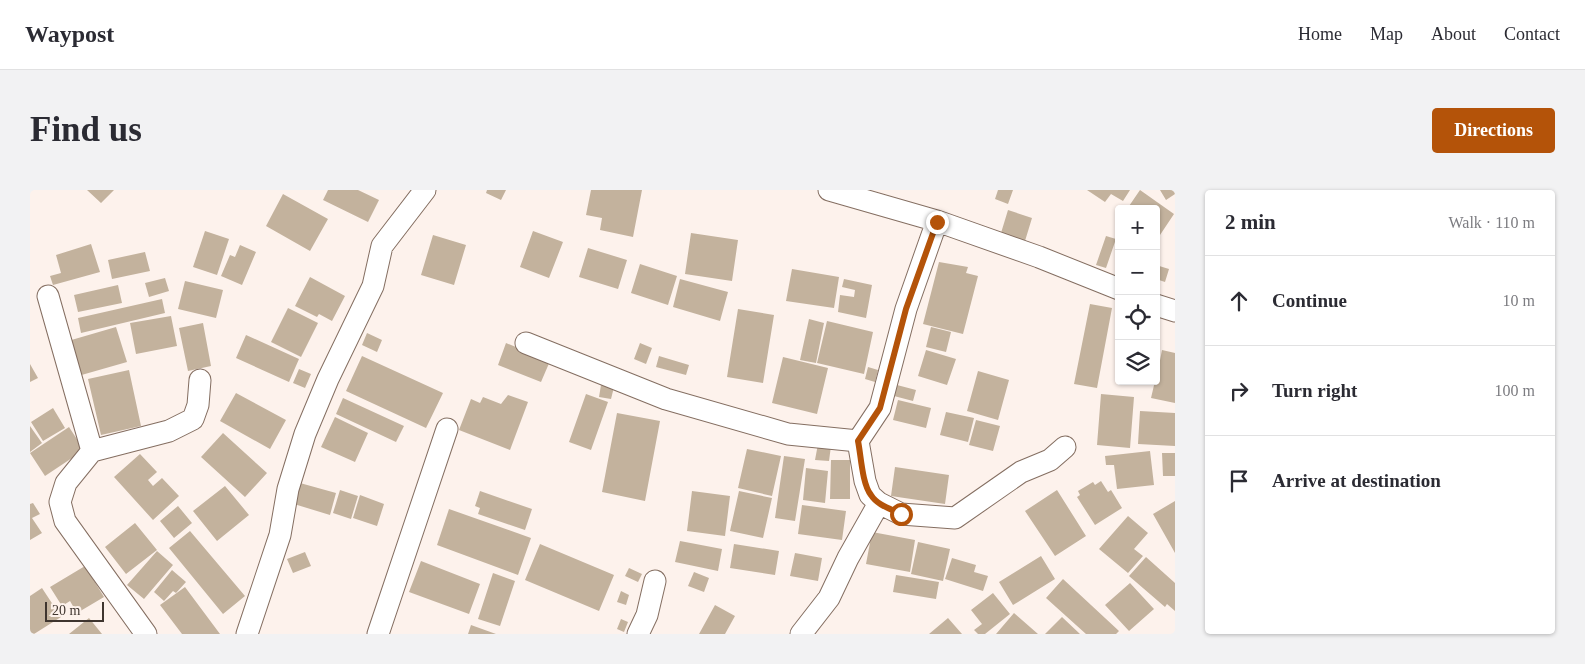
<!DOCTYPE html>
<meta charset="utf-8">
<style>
:root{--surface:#fff;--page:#f2f2f3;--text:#2b2b33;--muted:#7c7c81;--line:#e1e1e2;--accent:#b45309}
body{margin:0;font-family:Georgia,serif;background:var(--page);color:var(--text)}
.controls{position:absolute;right:15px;top:15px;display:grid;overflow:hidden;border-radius:5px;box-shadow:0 1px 4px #0004}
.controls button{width:45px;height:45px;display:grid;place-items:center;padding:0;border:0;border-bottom:1px solid var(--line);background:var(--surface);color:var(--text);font:25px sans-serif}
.scale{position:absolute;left:15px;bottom:12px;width:59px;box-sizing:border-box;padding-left:5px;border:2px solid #3f352f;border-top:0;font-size:14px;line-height:18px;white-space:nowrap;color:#3f352f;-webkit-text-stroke:4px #fdf2ec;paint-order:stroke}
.stop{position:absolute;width:15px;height:15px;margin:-11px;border:4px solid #b45309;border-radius:50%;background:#fff}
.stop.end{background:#b45309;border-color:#fff;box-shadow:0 1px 5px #0008}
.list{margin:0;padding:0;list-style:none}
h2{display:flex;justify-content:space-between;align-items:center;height:65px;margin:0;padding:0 20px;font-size:21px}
h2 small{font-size:16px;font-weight:400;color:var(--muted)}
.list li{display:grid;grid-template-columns:32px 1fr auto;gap:15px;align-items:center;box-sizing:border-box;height:90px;padding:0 20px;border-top:1px solid var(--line)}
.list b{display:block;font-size:19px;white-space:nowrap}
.list em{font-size:16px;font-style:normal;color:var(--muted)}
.icon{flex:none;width:28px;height:28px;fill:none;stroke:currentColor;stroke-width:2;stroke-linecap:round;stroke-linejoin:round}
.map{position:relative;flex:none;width:1145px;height:444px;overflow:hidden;border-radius:5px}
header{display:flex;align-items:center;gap:30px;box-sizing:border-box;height:70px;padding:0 25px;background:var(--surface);border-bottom:1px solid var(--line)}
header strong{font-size:24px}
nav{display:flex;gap:28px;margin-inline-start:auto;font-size:18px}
.intro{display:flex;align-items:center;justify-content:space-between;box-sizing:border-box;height:120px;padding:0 30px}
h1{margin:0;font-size:35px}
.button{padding:12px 22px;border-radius:5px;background:var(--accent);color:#fff;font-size:18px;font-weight:700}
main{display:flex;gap:30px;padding:0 30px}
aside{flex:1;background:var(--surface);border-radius:5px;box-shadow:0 1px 4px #0004}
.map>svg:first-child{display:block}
.building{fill:#c3b29d}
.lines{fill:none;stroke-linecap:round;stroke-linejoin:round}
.street-casing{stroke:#846e61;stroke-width:23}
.street{stroke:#fff;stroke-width:21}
.route{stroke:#b45309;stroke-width:6}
</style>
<header>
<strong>Waypost</strong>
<nav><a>Home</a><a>Map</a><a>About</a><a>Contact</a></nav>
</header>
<div class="intro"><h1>Find us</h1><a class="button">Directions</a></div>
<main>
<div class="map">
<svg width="1145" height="444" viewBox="0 0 1145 444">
<rect width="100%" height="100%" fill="#fdf2ec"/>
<!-- building -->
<path class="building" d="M57 0H84L71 13Z
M298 0H328L349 10 338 32 293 10Z
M457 0H476L471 10 456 3Z
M561 0H612L603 47 570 40 572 28 556 25Z
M968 0H983L978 14 965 9Z
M1057 0H1100L1093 11 1081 4 1075 12Z
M1110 0 1144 24 1126 51V19H1097Z
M1130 0H1145V4L1136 10Z
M253 4 298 29 280 61 236 36Z
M978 20 1002 28 995 51 971 43Z
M175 41 199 49 187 85 163 77Z
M503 41 533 52 519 88 490 77Z
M661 43 708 50 702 91 655 84Z
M403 45 436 55 424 95 391 85Z
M1076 46 1086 49 1076 78 1066 75Z
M61 54 70 82 23 95 20 86 31 83 26 65Z
M210 55 226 62 212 95 191 86 200 65 205 67Z
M558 58 597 70 588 99 549 87Z
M115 62 120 81 82 89 78 70Z
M909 72 938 77 936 83 948 86 933 144 893 134Z
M610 74 647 86 638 115 601 103Z
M1126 75 1139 79 1135 92 1126 89Z
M762 79 809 87 804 118 756 111Z
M280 87 315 106 302 131 289 124 287 127 265 116Z
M135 88 139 101 119 107 115 93Z
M650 89 698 102 690 131 643 117Z
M814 89 842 95 836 128 808 122 810 105 824 107 825 100 812 97Z
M155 91 193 100 186 128 148 119Z
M88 95 92 113 48 122 44 105Z
M132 109 135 123 51 143 48 128Z
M1060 114 1082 118 1067 198 1044 194Z
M258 118 288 133 271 167 241 152Z
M708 119 744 125 733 193 697 187Z
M141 126 147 156 106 164 100 133Z
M779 129 794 133 786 173 770 170Z
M797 131 843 142 834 184 787 173Z
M173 133 181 176 158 181 149 138Z
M86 137 97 172 48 186 38 151Z
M901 137 921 142 916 162 896 157Z
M337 143 352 150 347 162 332 155Z
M216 145 269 169 259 192 206 168Z
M476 153 520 171 511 192 468 175Z
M610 153 622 158 616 174 604 169Z
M896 160 926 169 917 195 888 186Z
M1132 160 1145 163V213L1121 208 1125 191H1126Z
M332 166 413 203 396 238 316 201Z
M629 166 659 175 656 185 626 177Z
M753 167 798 178 787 224 742 213Z
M0 174 8 188 0 192Z
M838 177 848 180 845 192 835 189Z
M269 179 281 184 275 198 263 193Z
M99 180 111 236 71 245 58 189Z
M948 181 979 190 968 230 937 221Z
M571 195 584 197 581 209 569 207Z
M867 195 886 200 883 211 864 206Z
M206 203 256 230 240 259 190 231Z
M556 204 578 212 561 260 539 252Z
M1071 204 1104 207 1100 258 1067 255Z
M478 205 498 212 480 260 429 240 441 209 450 213 453 207 471 214Z
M313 208 374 236 366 252 306 224Z
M868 210 901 218 896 238 863 230Z
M23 218 35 238 13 251 1 232Z
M1110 221 1145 223V256L1108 254Z
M916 222 944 228 938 252 910 245Z
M587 223 630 231 615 311 572 302Z
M305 227 338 243 325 272 291 257Z
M946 230 970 236 963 261 939 255Z
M0 236 12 253 0 262Z
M39 237 54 260 15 286 0 263Z
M193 243 237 283 215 307 171 267Z
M788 254 801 256 799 271 785 270Z
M717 259 751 266 742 306 708 298Z
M1120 261 1124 295 1087 299 1084 275H1076L1075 266Z
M1132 263H1145V286H1133Z
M110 264 127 282 118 290 123 296 132 288 149 306 123 330 84 287Z
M754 266 775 269 765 331 745 328Z
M801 270H820V309H800Z
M865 277 919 285 915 314 861 306Z
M776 278 798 281 795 313 773 310Z
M1071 291 1078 302 1081 300 1092 318 1065 335 1047 307 1050 305 1048 301 1063 292 1065 295Z
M270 293 306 303 300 325 264 314Z
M195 296 219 325 187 351 163 321Z
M310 300 328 306 321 329 303 323Z
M1027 300 1056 346 1025 366 995 321Z
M450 301 502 319 495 340 448 324 450 318 445 316Z
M662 301 700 306 695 346 657 341Z
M709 301 742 308 733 348 700 341Z
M330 305 354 314 347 336 323 328Z
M1145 311V363L1123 324Z
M3 313 10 324 2 328 12 343 0 350V314Z
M772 315 816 321 812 350 768 344Z
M148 316 162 333 144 348 130 331Z
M419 319 501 348 488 385 407 355Z
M1098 326 1118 343 1104 359 1113 366 1098 383 1069 359Z
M105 333 127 360 96 384 75 357Z
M160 341 215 406 193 424 139 358Z
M842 342 885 350 880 382 836 374Z
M650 351 692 359 688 381 645 372Z
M888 352 920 359 913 391 881 384Z
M510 354 584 385 569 421 495 390Z
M704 354 749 361 745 385 700 378Z
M127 361 143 375 114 409 97 395Z
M275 362 281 376 263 383 257 369Z
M765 363 792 368 788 391 760 386Z
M1011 366 1025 389 983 415 969 392Z
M1116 367 1145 393V421L1137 414 1135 417 1099 386Z
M922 368 946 375 944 382 958 386 953 401 915 389Z
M391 371 450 394 439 424 379 402Z
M55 376 74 407 47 423 40 411 32 416 20 397Z
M599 378 612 384 608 392 595 386Z
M142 380 156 392 146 403 143 401 134 411 124 402Z
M664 382 679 388 674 402 658 396Z
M463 383 485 391 470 436 448 429Z
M866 385 909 392 906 409 863 402Z
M1033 389 1089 441 1086 444H1056L1016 408Z
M1100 393 1124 419 1099 441 1075 415Z
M155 397 190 444H152L130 415Z
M12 398 31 427 4 444H0V406Z
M591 401 599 405 596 415 587 412Z
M963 403 980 424 955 444H948L944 440 952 434 941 420Z
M685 415 705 426 695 444H669Z
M984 423 1008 444H966Z
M1032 427 1050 444H1015Z
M59 428 72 444H39Z
M918 428 932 444H899Z
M591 429 598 432 594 442 587 439Z
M441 435 466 444H438Z"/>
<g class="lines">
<!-- street casing -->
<g class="street-casing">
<path id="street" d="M799 0 907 31 1009 67 1089 99
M907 31 876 119 850 218 828 251 835 291 840 305 849 313 871 324 925 328 991 282 1020 270 1035 257
M18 106 62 261 36 293 30 312 35 331 116 444
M1126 115 1145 121
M496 153 636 209 758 244 828 251
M62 261 139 241 163 229 168 215 170 190
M217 444 250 345 258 299 275 244 298 189 343 96 352 56 395 0
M348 444 417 239
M608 444 617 425 625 391
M771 444 799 408 818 368 849 313"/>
</g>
<!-- street -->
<use href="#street" class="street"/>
</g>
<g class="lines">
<!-- route -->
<path class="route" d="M871 324C861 319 847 315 841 305 832 294 831 265 828 251L850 218 876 119 907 32"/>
</g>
</svg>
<div class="controls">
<button>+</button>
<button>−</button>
<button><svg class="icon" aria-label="locate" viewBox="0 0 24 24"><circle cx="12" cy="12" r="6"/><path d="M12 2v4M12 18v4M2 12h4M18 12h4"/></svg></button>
<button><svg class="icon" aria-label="layers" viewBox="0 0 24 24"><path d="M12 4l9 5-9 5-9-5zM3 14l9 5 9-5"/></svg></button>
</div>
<div class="scale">20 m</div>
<div class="stop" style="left:871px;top:324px"></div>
<div class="stop end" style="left:907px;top:32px"></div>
</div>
<aside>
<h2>2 min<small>Walk · 110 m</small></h2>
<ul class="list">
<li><svg class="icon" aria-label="ahead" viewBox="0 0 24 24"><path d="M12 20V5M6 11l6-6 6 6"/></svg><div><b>Continue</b></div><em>10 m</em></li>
<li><svg class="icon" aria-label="right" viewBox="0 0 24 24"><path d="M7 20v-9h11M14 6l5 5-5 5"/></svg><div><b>Turn right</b></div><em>100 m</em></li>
<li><svg class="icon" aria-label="arrive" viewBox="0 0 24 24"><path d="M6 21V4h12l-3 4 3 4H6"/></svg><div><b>Arrive at destination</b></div></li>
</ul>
</aside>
</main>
